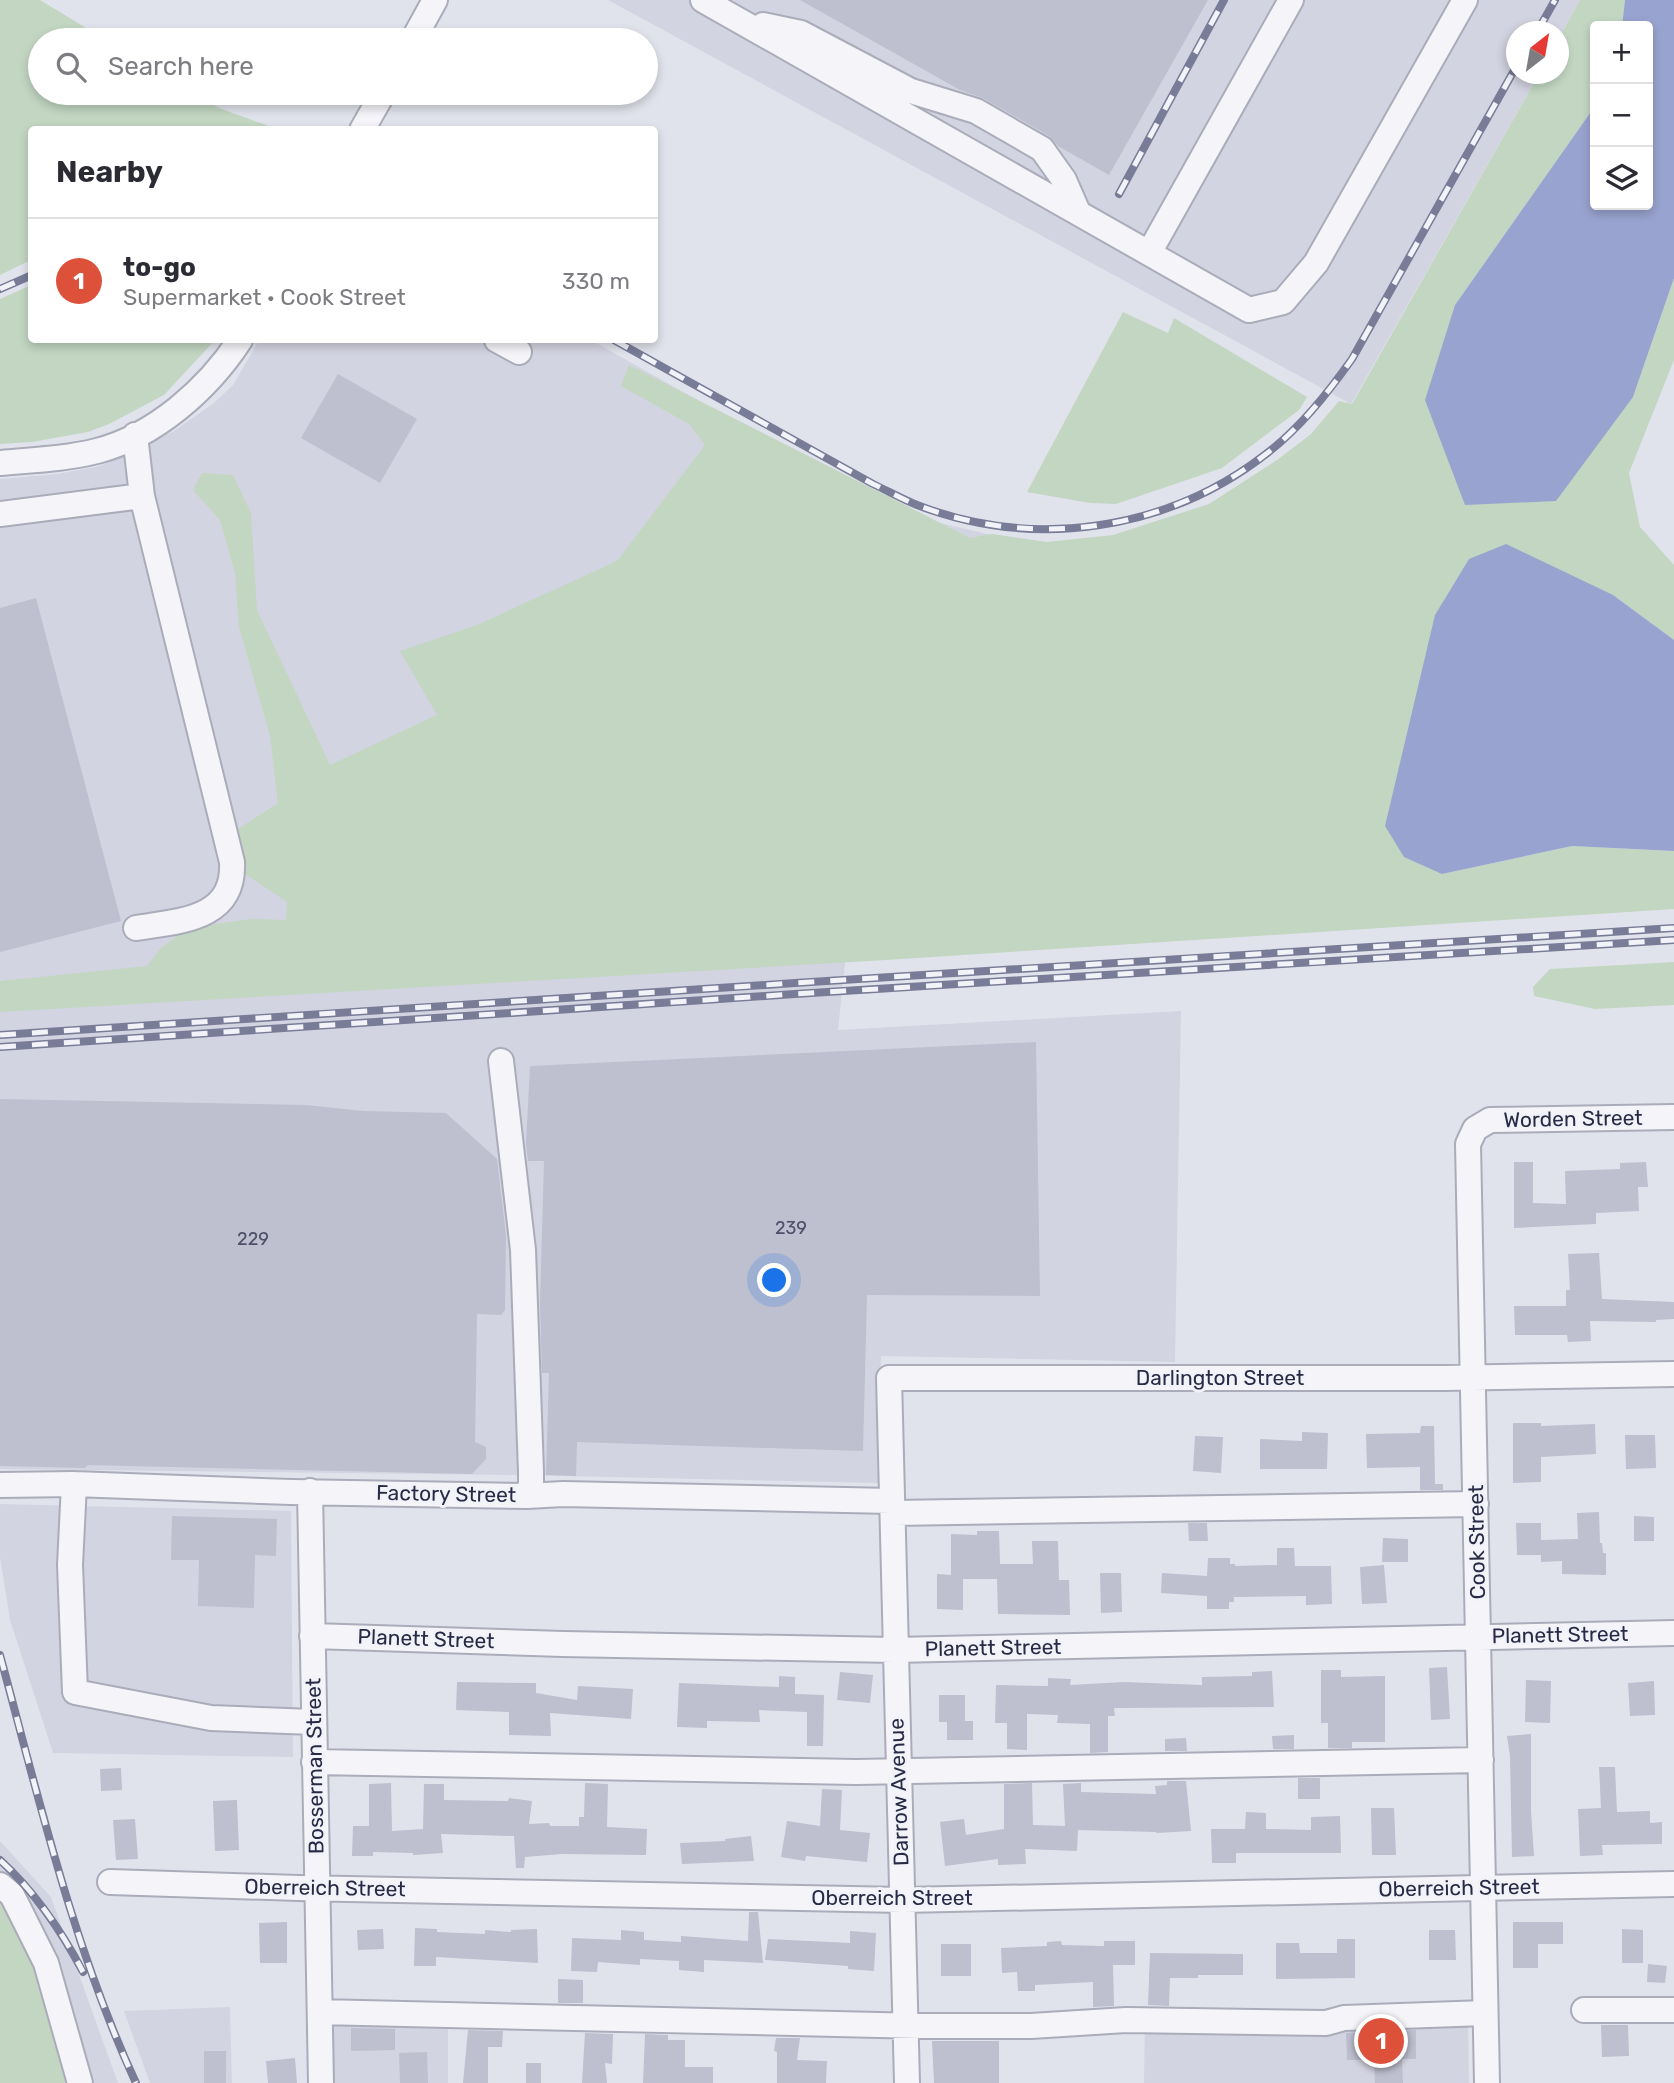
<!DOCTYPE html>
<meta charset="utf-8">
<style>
:root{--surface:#fff;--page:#f2f2f3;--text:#2b2b33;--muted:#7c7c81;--line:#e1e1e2;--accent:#dd513a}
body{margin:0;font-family:Rubik,sans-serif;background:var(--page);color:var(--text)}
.controls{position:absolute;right:21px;top:21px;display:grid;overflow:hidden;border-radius:7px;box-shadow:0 4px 10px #0003}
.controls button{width:63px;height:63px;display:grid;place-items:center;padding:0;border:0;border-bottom:2px solid var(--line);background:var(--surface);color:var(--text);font:35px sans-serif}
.compass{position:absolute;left:1506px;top:21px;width:63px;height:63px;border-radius:50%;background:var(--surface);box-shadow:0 4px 10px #0003;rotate:31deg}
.you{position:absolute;left:775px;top:1281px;width:24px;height:24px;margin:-18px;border:5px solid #fff;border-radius:50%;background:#1a73e8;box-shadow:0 0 0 10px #1a73e833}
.badge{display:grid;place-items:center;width:46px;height:46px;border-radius:50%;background:var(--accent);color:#fff;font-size:23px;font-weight:700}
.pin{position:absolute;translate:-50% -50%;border:4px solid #fff;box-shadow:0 2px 7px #0006}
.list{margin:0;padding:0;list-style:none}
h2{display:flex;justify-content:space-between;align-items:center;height:91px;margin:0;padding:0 28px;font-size:30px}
h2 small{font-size:23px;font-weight:400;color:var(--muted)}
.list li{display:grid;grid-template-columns:46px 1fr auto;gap:21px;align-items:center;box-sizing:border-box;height:126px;padding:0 28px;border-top:2px solid var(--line)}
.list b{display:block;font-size:26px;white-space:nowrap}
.list p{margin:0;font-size:23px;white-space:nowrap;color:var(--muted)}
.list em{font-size:23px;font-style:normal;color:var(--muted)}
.icon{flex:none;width:38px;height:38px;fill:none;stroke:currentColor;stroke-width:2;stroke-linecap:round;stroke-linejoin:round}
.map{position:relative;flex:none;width:1674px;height:2083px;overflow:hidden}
.search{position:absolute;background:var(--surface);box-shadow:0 4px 10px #0003;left:28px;top:28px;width:630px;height:77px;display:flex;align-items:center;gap:18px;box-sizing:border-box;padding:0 24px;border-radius:38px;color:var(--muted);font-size:26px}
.panel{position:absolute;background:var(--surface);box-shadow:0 4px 10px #0003;left:28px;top:126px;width:630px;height:217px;border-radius:7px}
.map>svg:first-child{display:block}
.built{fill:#d3d4e1}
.green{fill:#c2d6c2}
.water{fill:#99a3cf}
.building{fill:#bebfcf}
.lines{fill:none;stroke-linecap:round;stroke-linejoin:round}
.minor-casing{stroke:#aaacba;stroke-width:28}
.minor{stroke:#f5f5f9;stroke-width:24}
.rail-casing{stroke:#797c97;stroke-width:8}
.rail{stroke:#f2f2f9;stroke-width:5;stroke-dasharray:16;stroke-linecap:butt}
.labels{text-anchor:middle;stroke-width:6;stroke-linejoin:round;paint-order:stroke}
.number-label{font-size:18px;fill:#4e4f68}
.street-label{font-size:21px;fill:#282a46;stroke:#f2f2f9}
</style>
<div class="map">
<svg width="1674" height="2083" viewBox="0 0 1674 2083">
<rect width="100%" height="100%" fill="#e1e3ec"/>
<!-- built -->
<path class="built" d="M608 0H1580L1559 38 1558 32H1516V74H1539L1351 404Z
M259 340H591L898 513 1034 545 846 955 838 1030 1181 1011 1175 1362 881 1356 878 1483 520 1475 0 1469V479L57 474 100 466 174 431 214 403 233 385Z
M0 1504 291 1511 293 1757 53 1753 10 1620 0 1557Z
M0 1841 51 1897 118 2083H0Z
M230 2007 232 2083H150L124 2011Z
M1468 2008 1469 2083H1144L1145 2017Z
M334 2018 448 2022V2083H334Z"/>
<!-- green -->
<path class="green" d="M0 0H40L106 40H40V93H193L219 108 277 129 32 130 31 260 0 275Z
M1580 0H1625L1622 26H1595V106L1455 305 1633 397 1674 278V360L1629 473 1640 527 1674 565V640L1613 595 1442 874 1572 846 1674 851V909L886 960 0 1012V981L147 966 160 949 187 928 252 919 286 920 287 902 236 868 235 831 278 803 270 736 239 627 235 573 220 520 193 490 202 473 233 475 251 513 257 610 330 765 437 715 400 651 477 625 617 561 705 445 689 424 621 386 629 365 970 538 992 534 1047 542 1113 535 1209 504 1277 460 1311 434 1339 401 1352 404 1539 74H1558L1559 38Z
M31 285 32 340H215L164 395 109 424 88 432 32 442 0 444V299Z
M1123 312 1168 333 1174 318 1307 397 1299 410 1222 468 1116 504 1090 503 1027 492Z
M1674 962V1005L1595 1009 1534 996 1533 987 1550 969Z
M0 1896C35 1952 50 2019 67 2083H0Z"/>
<!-- water -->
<path class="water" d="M1625 0H1674V278L1633 397 1556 501 1465 505 1425 400 1455 305 1595 106V205H1648V26H1622Z
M1506 544 1613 595 1674 640V851L1572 846 1442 874 1404 857 1385 826 1435 615 1469 559Z"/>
<!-- building -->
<path class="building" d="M800 0H1208L1109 175 1058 146 1049 136 983 98 960 90Z
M338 374 417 419 380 483 301 438Z
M36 598 121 921 0 952V608Z
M1036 1042 1040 1296 867 1295 863 1451 577 1442 576 1476 546 1475 549 1373H542L540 1304 544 1161H528L526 1144 530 1066Z
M0 1099 306 1105 363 1111 446 1113 497 1159 506 1236 505 1310 501 1315 477 1314 475 1442 486 1447V1459L472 1474 88 1465 85 1468 0 1466Z
M1514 1162H1533V1203L1566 1204 1565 1171 1620 1169V1163L1646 1162 1648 1187H1638L1639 1211 1596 1213V1224L1514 1228Z
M1599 1253 1602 1299 1674 1302V1319L1656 1320V1322L1590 1321 1591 1341 1568 1342 1567 1335H1515L1514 1306H1566V1290H1570L1568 1254Z
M1513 1423H1541V1426L1595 1424 1596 1454 1541 1457V1482L1513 1483Z
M1421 1426H1434L1435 1484H1443V1490H1420V1467L1367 1468 1366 1434 1420 1433Z
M1302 1432 1328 1433 1327 1469H1260V1439L1302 1441Z
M1625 1435H1655L1656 1468 1626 1469Z
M1195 1436 1223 1437 1221 1473 1193 1471Z
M1599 1512 1600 1543H1602L1603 1553H1606V1575L1562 1574V1561L1541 1562V1555H1517L1516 1523H1541V1540L1578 1539 1577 1513Z
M172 1516 277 1519 276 1556 255 1555 254 1608 198 1606 199 1560H171Z
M1634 1516 1654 1517V1541H1634Z
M1188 1523H1207L1208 1541H1189Z
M977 1531H999L1000 1564H1033L1032 1541H1058L1059 1580H1069L1070 1615 998 1614 997 1579H963V1610L937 1609V1574L951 1575V1534L977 1535Z
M1383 1538 1408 1539V1562H1382Z
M1277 1548H1294L1295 1566H1331L1332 1604 1306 1605V1596L1234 1597V1602H1229V1609H1207V1596L1161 1593 1162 1573 1207 1576 1208 1558H1230V1564H1235V1566L1277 1565Z
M1384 1565 1387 1603 1362 1604 1360 1567Z
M1100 1573H1121L1122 1612 1101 1613Z
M1447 1667 1450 1719 1431 1720 1429 1668Z
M1321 1670H1341V1677L1385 1676V1742H1352V1748H1328V1723H1321Z
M1272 1671 1274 1707 1114 1708 1115 1716H1108V1752L1090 1753V1724L1057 1723 1058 1715 1027 1714V1750L1007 1749V1723H995L996 1685 1048 1686V1678L1071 1679 1070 1685 1124 1682 1202 1685V1677L1252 1676V1672Z
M840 1672 873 1675 870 1703 837 1700Z
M779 1676 795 1677V1694L824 1695 823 1746H807V1712L759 1710 760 1722 707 1721V1728L677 1727 679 1683 779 1687Z
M1526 1680 1551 1681 1550 1723 1525 1722Z
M1654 1681 1655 1715 1630 1716 1628 1683Z
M457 1682 536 1683V1693L577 1700 578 1686 633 1689 631 1719 550 1713 551 1736 509 1735V1712L456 1710Z
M939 1695H965V1721H973V1740H947V1722H939Z
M1531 1734V1811L1534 1856 1512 1857 1510 1756 1507 1736Z
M1294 1735V1749H1273L1272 1736Z
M1186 1738 1187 1751H1165V1739Z
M1599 1767H1615L1617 1812 1650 1811V1823L1662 1822V1844L1602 1845 1603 1855 1580 1856 1578 1809 1601 1808Z
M121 1768 122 1790 101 1791 100 1769Z
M1298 1778H1320V1799H1298Z
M1167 1781H1186L1191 1831 1157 1833 1156 1832 1078 1830 1077 1851 1025 1849 1026 1864 998 1865V1859L945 1866 940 1822 964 1819 966 1835 1004 1829V1784L1032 1783 1033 1825 1065 1826 1063 1784 1081 1783V1792L1156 1794 1155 1786 1167 1785Z
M391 1783 392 1831 423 1829 424 1784H444V1800L508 1801 509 1798 532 1801 529 1824 549 1823 550 1826H579V1817H584L585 1783 608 1784 607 1827 647 1829 646 1855 562 1854 525 1857 524 1868H516L514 1836 441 1834 443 1853 413 1855V1853L373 1852V1856H352L353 1826H369V1784Z
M822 1789 842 1790 840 1830 870 1833 867 1862 806 1856 805 1861 781 1857 787 1821 820 1826Z
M237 1800 239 1850 215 1851 213 1801Z
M1371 1808H1394L1396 1855H1372Z
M1246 1812 1266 1813V1829L1311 1830V1817L1340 1816 1341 1853H1236V1863H1212L1211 1829H1245Z
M135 1819 138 1859 116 1860 113 1820Z
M751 1836 754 1861 682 1864 680 1843 725 1841V1839Z
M749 1912H758L763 1963 704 1960V1972L679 1970V1961L640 1959V1965L598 1962 597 1972 571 1971 572 1938 621 1940V1930L644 1932V1940L681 1942V1936L748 1941Z
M287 1922V1963H260L259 1923Z
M1513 1922H1563V1944H1538V1968H1513Z
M415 1928 437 1929V1932L485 1934V1930L511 1932V1930L537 1929 538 1963 436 1957V1966H414Z
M383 1929 384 1949 358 1950 357 1930Z
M1622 1929 1643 1930V1963H1622Z
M1429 1930H1455L1456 1960H1429Z
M850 1931 876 1933 874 1971 848 1969V1966L765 1960 768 1939 850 1943Z
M1337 1939H1355V1978L1276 1979V1943H1299L1300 1953H1337Z
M1061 1941 1062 1945 1104 1946V1941H1135V1965H1113L1114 2006 1093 2007V1982L1035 1985V1991H1018L1017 1972 1002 1973 1001 1948 1047 1946V1942Z
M941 1944H971V1976H941Z
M1150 1953 1243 1954V1975H1198V1978H1170L1169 2006 1148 2005Z
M1648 1964 1667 1966 1665 1983 1647 1982Z
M558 1979 583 1980V2003H558Z
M1601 2025H1628L1629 2056 1602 2057Z
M351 2028 395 2029V2050L351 2051Z
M468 2030 503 2031 502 2047H488V2083H463Z
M1416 2030V2059H1402L1403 2083H1375L1374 2060H1347L1346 2033Z
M585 2033 613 2034 612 2064 605 2063 607 2083H582Z
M645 2034 668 2035V2040H685V2067H713V2083H643Z
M776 2038H800L797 2060 827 2061 826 2083H777V2052L774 2051Z
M932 2041H999V2083H934Z
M204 2051H226V2083H204Z
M427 2052 428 2083H400L399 2053Z
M295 2058 297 2083H268L266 2061Z
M526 2063H541V2083H526Z"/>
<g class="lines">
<!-- minor casing -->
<g class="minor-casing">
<path id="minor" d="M703 0 1249 310 1283 302 1316 263 1465 0
M763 25 801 33 911 91 976 111 1042 149 1064 180 1078 212
M413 40 435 0
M362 130 383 93
M1149 253 1291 0
M497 340 519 352
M0 463C33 460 65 459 97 451 155 436 208 389 240 340
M0 514 142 496 135 435
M136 928C179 921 235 920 232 862L142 496
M501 1061 523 1250 531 1472V1484L527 1496
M74 1484 70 1565 75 1692 211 1718 313 1722
M0 1485 74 1484 291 1492 527 1496 563 1494 892 1501
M310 1491 321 2083
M893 1513 1476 1504
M312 1636 563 1644 895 1650 1674 1633
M314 1762 856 1772 1481 1760
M110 1882 298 1888 903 1900 1674 1884
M0 1885 12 1895 46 1963 80 2083
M1584 2010H1674
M320 2012 921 2026H1031L1126 2020 1326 2023 1344 2018 1485 2013
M907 2083 889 1378H1445L1674 1374
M1487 2083 1468 1144 1475 1129 1490 1120 1674 1117"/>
</g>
<!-- minor -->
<use href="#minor" class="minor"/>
<!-- rail casing -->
<g class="rail-casing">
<path id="rail" d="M1537 32 1555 0
M1119 194 1224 0
M0 289 32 275
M614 340 873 484C888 491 902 499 917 505 1034 550 1167 531 1266 454 1300 428 1327 394 1352 359L1516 67
M0 1035 795 983 1674 928
M0 1047 795 994 1674 940
M0 1655C39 1799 73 1947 136 2083
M0 1860C35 1892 61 1930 83 1972"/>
</g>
<!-- rail -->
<use href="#rail" class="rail"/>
</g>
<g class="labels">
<!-- number labels -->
<g class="number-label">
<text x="791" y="1234">239</text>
<text x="253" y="1245">229</text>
</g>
<!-- street labels -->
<g class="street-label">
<text transform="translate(1573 1119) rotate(-1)" y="7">Worden Street</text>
<text x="1220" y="1385">Darlington Street</text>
<text transform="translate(446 1494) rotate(1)" y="7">Factory Street</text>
<text transform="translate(1477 1542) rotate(-91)" y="7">Cook Street</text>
<text transform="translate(1560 1635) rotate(-1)" y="7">Planett Street</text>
<text transform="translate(426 1639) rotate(2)" y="7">Planett Street</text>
<text transform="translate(993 1648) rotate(-1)" y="7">Planett Street</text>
<text transform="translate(315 1766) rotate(-91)" y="7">Bosserman Street</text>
<text transform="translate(899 1792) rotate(-92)" y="7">Darrow Avenue</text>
<text transform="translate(325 1888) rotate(1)" y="7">Oberreich Street</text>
<text transform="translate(1459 1888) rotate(-1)" y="7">Oberreich Street</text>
<text x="892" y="1905">Oberreich Street</text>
</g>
</g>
</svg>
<div class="controls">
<button>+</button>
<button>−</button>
<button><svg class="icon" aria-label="layers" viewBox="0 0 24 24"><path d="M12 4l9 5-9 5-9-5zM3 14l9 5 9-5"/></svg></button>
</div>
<svg class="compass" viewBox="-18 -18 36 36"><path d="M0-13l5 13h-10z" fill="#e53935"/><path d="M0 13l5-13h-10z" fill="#7c7c81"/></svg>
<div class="you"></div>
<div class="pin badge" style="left:1381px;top:2041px">1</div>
<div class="search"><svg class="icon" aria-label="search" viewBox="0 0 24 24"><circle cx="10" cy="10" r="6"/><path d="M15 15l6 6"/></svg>Search here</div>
<section class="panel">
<h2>Nearby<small></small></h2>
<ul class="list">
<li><span class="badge">1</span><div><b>to-go</b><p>Supermarket · Cook Street</p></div><em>330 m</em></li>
</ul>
</section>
</div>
